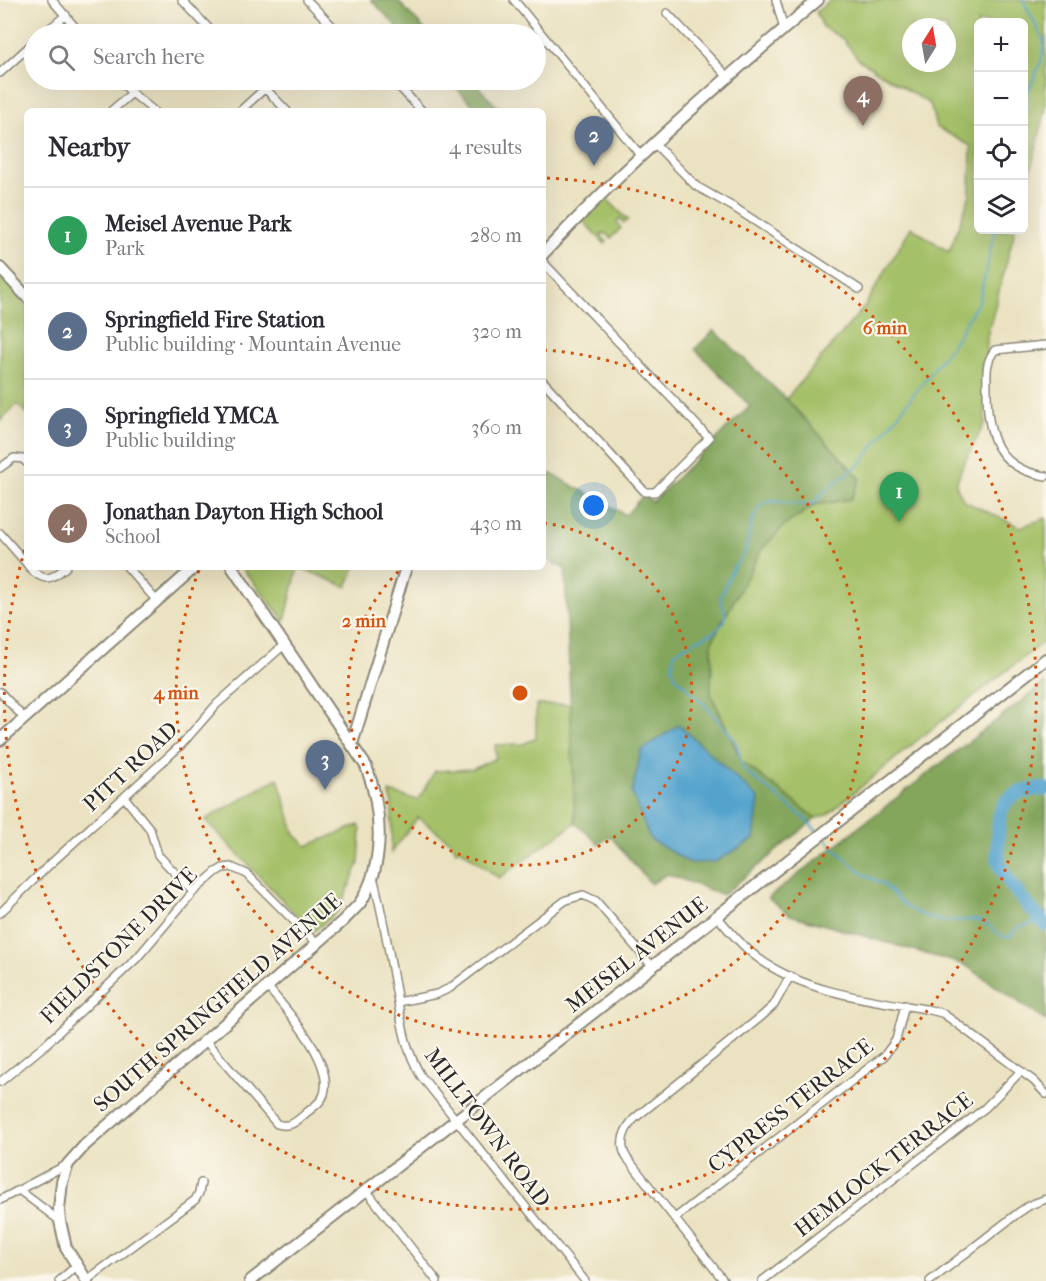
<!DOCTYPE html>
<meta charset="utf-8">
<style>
:root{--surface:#fff;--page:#f7f7f7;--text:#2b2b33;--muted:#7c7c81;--line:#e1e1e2;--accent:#d1495b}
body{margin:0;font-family:"IM FELL French Canon",serif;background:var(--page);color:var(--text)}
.controls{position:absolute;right:18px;top:18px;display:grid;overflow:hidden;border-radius:9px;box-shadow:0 6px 24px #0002}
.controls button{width:54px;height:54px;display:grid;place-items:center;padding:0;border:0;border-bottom:2px solid var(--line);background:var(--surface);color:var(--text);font:30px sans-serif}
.compass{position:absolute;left:902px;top:18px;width:54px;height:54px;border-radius:50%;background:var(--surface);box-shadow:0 6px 24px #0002;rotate:11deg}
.you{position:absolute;left:594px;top:506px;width:21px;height:21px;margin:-15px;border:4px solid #fff;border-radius:50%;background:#1a73e8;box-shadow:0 0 0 9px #1a73e833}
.badge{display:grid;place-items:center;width:39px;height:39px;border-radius:50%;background:var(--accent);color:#fff;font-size:20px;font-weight:700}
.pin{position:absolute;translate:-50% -50px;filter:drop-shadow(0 2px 3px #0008)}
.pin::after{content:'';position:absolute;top:32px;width:21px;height:18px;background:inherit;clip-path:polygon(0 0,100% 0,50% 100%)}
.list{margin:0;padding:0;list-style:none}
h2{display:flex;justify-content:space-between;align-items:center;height:78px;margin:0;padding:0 24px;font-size:26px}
h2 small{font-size:20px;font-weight:400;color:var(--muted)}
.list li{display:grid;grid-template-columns:39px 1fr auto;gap:18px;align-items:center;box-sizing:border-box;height:96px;padding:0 24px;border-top:2px solid var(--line)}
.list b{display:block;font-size:22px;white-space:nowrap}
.list p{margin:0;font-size:20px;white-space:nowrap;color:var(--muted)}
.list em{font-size:20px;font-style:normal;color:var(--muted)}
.icon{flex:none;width:33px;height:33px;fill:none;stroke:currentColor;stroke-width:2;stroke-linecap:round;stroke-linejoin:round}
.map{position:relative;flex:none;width:1046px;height:1281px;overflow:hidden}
.search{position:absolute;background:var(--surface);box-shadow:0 6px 24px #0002;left:24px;top:24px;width:522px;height:66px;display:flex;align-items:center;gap:15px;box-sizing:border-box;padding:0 21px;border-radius:33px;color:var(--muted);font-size:22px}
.panel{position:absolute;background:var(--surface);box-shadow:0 6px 24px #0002;left:24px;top:108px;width:522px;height:462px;border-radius:9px}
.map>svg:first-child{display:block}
.green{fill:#a4c067;stroke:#687649;stroke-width:1.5;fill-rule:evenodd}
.forest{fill:#83a65c;stroke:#576844;stroke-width:1.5}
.water{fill:#53a3cd;stroke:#3f677c;stroke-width:1.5}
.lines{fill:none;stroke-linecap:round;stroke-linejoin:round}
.stream{stroke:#53a3cd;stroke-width:2}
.river{stroke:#53a3cd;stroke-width:14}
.street-casing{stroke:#8b8676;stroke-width:10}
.secondary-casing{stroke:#8b8676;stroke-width:14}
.primary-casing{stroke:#8b8676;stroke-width:14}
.street{stroke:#fff;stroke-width:7}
.secondary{stroke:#fff;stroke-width:10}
.primary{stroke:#fff;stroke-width:10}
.ring{fill:none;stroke:#d5540f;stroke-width:3;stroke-dasharray:3 6}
.labels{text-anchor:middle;stroke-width:4.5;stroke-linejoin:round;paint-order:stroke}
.street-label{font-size:22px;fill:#2b2b2b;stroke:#fbf7ec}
.centre{fill:#d5540f;stroke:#fbf7ec;stroke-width:3}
.ring-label{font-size:18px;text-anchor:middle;font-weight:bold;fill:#d5540f;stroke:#fbf7ec;stroke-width:4.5;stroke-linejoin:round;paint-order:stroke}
</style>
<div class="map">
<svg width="1046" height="1281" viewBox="0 0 1046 1281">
<rect width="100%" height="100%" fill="#fbf7ec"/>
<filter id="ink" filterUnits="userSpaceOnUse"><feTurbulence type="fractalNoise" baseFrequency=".0167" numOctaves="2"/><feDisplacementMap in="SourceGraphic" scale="12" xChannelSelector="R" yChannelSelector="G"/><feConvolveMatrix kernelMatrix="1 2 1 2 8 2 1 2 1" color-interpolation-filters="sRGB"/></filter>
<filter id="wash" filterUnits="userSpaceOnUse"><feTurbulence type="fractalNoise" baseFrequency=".008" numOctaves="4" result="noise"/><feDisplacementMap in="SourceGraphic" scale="24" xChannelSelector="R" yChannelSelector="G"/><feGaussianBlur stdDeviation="1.35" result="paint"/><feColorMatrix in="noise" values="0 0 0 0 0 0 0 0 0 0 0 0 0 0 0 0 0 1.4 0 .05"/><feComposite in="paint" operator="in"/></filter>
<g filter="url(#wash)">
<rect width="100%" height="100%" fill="#ebe2c1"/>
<!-- green -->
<path class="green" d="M831 0H1046V108L1024 198V22H978V230H1015L987 337 985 423 962 467 956 485 964 501 1020 527 1046 518V640L919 739 827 815 816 818 742 762 711 694 712 641 762 549 784 526 815 505 851 499 860 478 786 399 865 306 911 227 949 252 970 195 971 146 936 127 930 104 859 60 843 39 823 27 816 12ZM911 27H947V63H911Z
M605 197 628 220 624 223 620 218 617 221 621 228 611 238 605 233 601 235 607 242 605 244 582 220Z
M0 275 27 305V414L17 404 0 421Z
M241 567H298L285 621Z
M299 567H355L347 587Z
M571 704 575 823 499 878 460 849 456 851 452 843 418 817 391 853 392 802 389 792 418 800 435 771 473 769 496 758 495 745 523 744 536 738V705Z
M278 778 295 835 307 846 359 825 361 830 359 863 339 910 313 932 205 820Z"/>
<!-- forest -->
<path class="forest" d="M371 0H397L429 34H404Z
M448 80H472L501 111H479Z
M714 330 786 399 860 478 851 499 814 505 784 526 762 549 712 641 711 694 742 762 816 818 723 895 667 874 651 884 610 836 599 844 575 823 565 569 543 557V496L550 473 626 515 644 494 652 502 750 406 695 349Z
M1043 684H1046V1021L965 965 790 915 768 898Z"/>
<!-- water -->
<path class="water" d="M679 725 759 799 754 839 715 862 690 863 650 839 632 793 641 751Z"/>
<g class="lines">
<!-- stream -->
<path class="stream" d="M1023 0 1044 41 1041 62 1027 94 1024 126
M818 832 804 818 745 771 742 766 738 748 733 737 705 705 675 676 672 668 674 654C689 639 711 640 725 621V612L720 598 733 568 745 552 752 521 759 508 764 503 772 501 804 505 815 503 825 491 861 463 952 345 979 301 995 230
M824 838 849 862 865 875 883 884 906 907 915 912 939 921 974 920 983 922 1004 937H1009L1017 928 1042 920"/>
<!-- river -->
<path class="river" d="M1046 789C1009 789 997 802 998 839 999 846 997 855 999 862 1005 882 1032 910 1046 925"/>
</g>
</g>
<g filter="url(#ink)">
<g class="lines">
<!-- street casing -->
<g class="street-casing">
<path id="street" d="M52 0 81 34
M182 0 214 34
M307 0 340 34
M514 0 641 156
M776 0 784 29
M667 13 729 78
M43 34 66 15
M321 34 330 25
M0 73 34 42
M119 80 132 93 154 111
M257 80 287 111
M393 80 422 111
M111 111 132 93
M240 111 274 80
M655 144 696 186 735 208 859 289
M543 262 709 438 655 492H645L543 381
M1046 345 995 350C985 362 987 374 987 390 987 434 996 469 1046 476
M0 468 14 458 23 459 27 463
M0 533 27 564
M29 567C44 583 51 580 66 567
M127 567 156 600
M0 692 24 718
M125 798 150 829 158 855 193 892
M373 877C383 914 389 953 396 991 402 1023 404 1047 421 1076L585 1281
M0 913 47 867 181 745 217 704 284 645
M716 915C729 931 742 946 758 958 805 993 870 1000 926 1009L942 1013 952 1020 1034 1081 1046 1094
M398 1002 437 994 450 988 566 900 583 895 596 901 652 966
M204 1039 277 1124C290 1128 296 1122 305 1114 312 1108 322 1102 324 1094 334 1060 286 1010 266 985
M0 1082 44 1046 137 958 193 892 216 872 223 868 231 867 247 874 316 943
M19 1190 60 1221
M366 1190 437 1281
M0 1200 68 1164
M675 1218 884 1056 896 1040 905 1005
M87 1280 195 1200 199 1193 201 1183
M59 1281 76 1266
M724 1281 627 1158C618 1144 624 1129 635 1118L762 1016 774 1005 790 976
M762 1281 985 1108 1021 1071
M930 1281 1018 1213 1030 1205 1046 1199"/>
</g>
<!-- secondary casing -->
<g class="secondary-casing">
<path id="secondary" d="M543 254C628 163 723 80 818 0
M0 268 27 297
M0 740 195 567
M352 744 406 567
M87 1281 66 1248 60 1221 59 1209 62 1182 68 1164 85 1145 344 920C349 914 355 909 360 903 386 864 382 808 366 766L232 567"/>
</g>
<!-- primary casing -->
<g class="primary-casing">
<path id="primary" d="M250 1281 1046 659"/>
</g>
<!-- street -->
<use href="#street" class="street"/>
<!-- secondary -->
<use href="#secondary" class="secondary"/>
<!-- primary -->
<use href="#primary" class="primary"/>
</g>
</g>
<!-- distance rings -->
<g class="ring">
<path d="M544 523A172 172 0 1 1 403 567"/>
<path d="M544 350A344 344 0 1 1 199 570"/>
<path d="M547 178A516 516 0 1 1 27 542"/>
</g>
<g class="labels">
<!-- street labels -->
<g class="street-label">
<text transform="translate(130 766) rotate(-43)" y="8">PITT ROAD</text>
<text transform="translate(118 945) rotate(-45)" y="8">FIELDSTONE DRIVE</text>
<text transform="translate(636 954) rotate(-38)" y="8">MEISEL AVENUE</text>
<text transform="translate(217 1002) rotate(-41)" y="8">SOUTH SPRINGFIELD AVENUE</text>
<text transform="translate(790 1105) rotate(-38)" y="8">CYPRESS TERRACE</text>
<text transform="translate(488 1127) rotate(53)" y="8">MILLTOWN ROAD</text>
<text transform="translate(883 1164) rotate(-38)" y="8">HEMLOCK TERRACE</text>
</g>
</g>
<circle cx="520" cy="693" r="9" class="centre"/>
<g class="ring-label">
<text x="885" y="334">6 min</text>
<text x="364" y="627">2 min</text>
<text x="176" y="699">4 min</text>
</g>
</svg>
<div class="controls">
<button>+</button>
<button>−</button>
<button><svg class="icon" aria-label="locate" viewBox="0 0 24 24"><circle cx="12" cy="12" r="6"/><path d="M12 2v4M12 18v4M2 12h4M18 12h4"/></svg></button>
<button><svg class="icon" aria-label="layers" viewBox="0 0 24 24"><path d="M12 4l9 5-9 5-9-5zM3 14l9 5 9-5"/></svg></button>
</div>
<svg class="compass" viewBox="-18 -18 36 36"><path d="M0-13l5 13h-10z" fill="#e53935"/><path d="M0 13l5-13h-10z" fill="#7c7c81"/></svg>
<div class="you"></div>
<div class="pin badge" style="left:899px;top:522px;background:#2e9e5b">1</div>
<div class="pin badge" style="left:594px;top:166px;background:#5c6f8a">2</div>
<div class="pin badge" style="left:325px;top:790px;background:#5c6f8a">3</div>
<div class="pin badge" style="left:863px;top:126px;background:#8d6e63">4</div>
<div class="search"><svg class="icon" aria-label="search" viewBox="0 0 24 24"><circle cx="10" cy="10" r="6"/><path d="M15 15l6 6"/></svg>Search here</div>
<section class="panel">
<h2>Nearby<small>4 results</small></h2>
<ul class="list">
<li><span class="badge" style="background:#2e9e5b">1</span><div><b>Meisel Avenue Park</b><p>Park</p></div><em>280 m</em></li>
<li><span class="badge" style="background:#5c6f8a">2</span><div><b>Springfield Fire Station</b><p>Public building · Mountain Avenue</p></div><em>320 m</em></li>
<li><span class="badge" style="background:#5c6f8a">3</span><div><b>Springfield YMCA</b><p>Public building</p></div><em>360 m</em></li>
<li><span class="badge" style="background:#8d6e63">4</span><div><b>Jonathan Dayton High School</b><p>School</p></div><em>430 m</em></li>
</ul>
</section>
</div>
